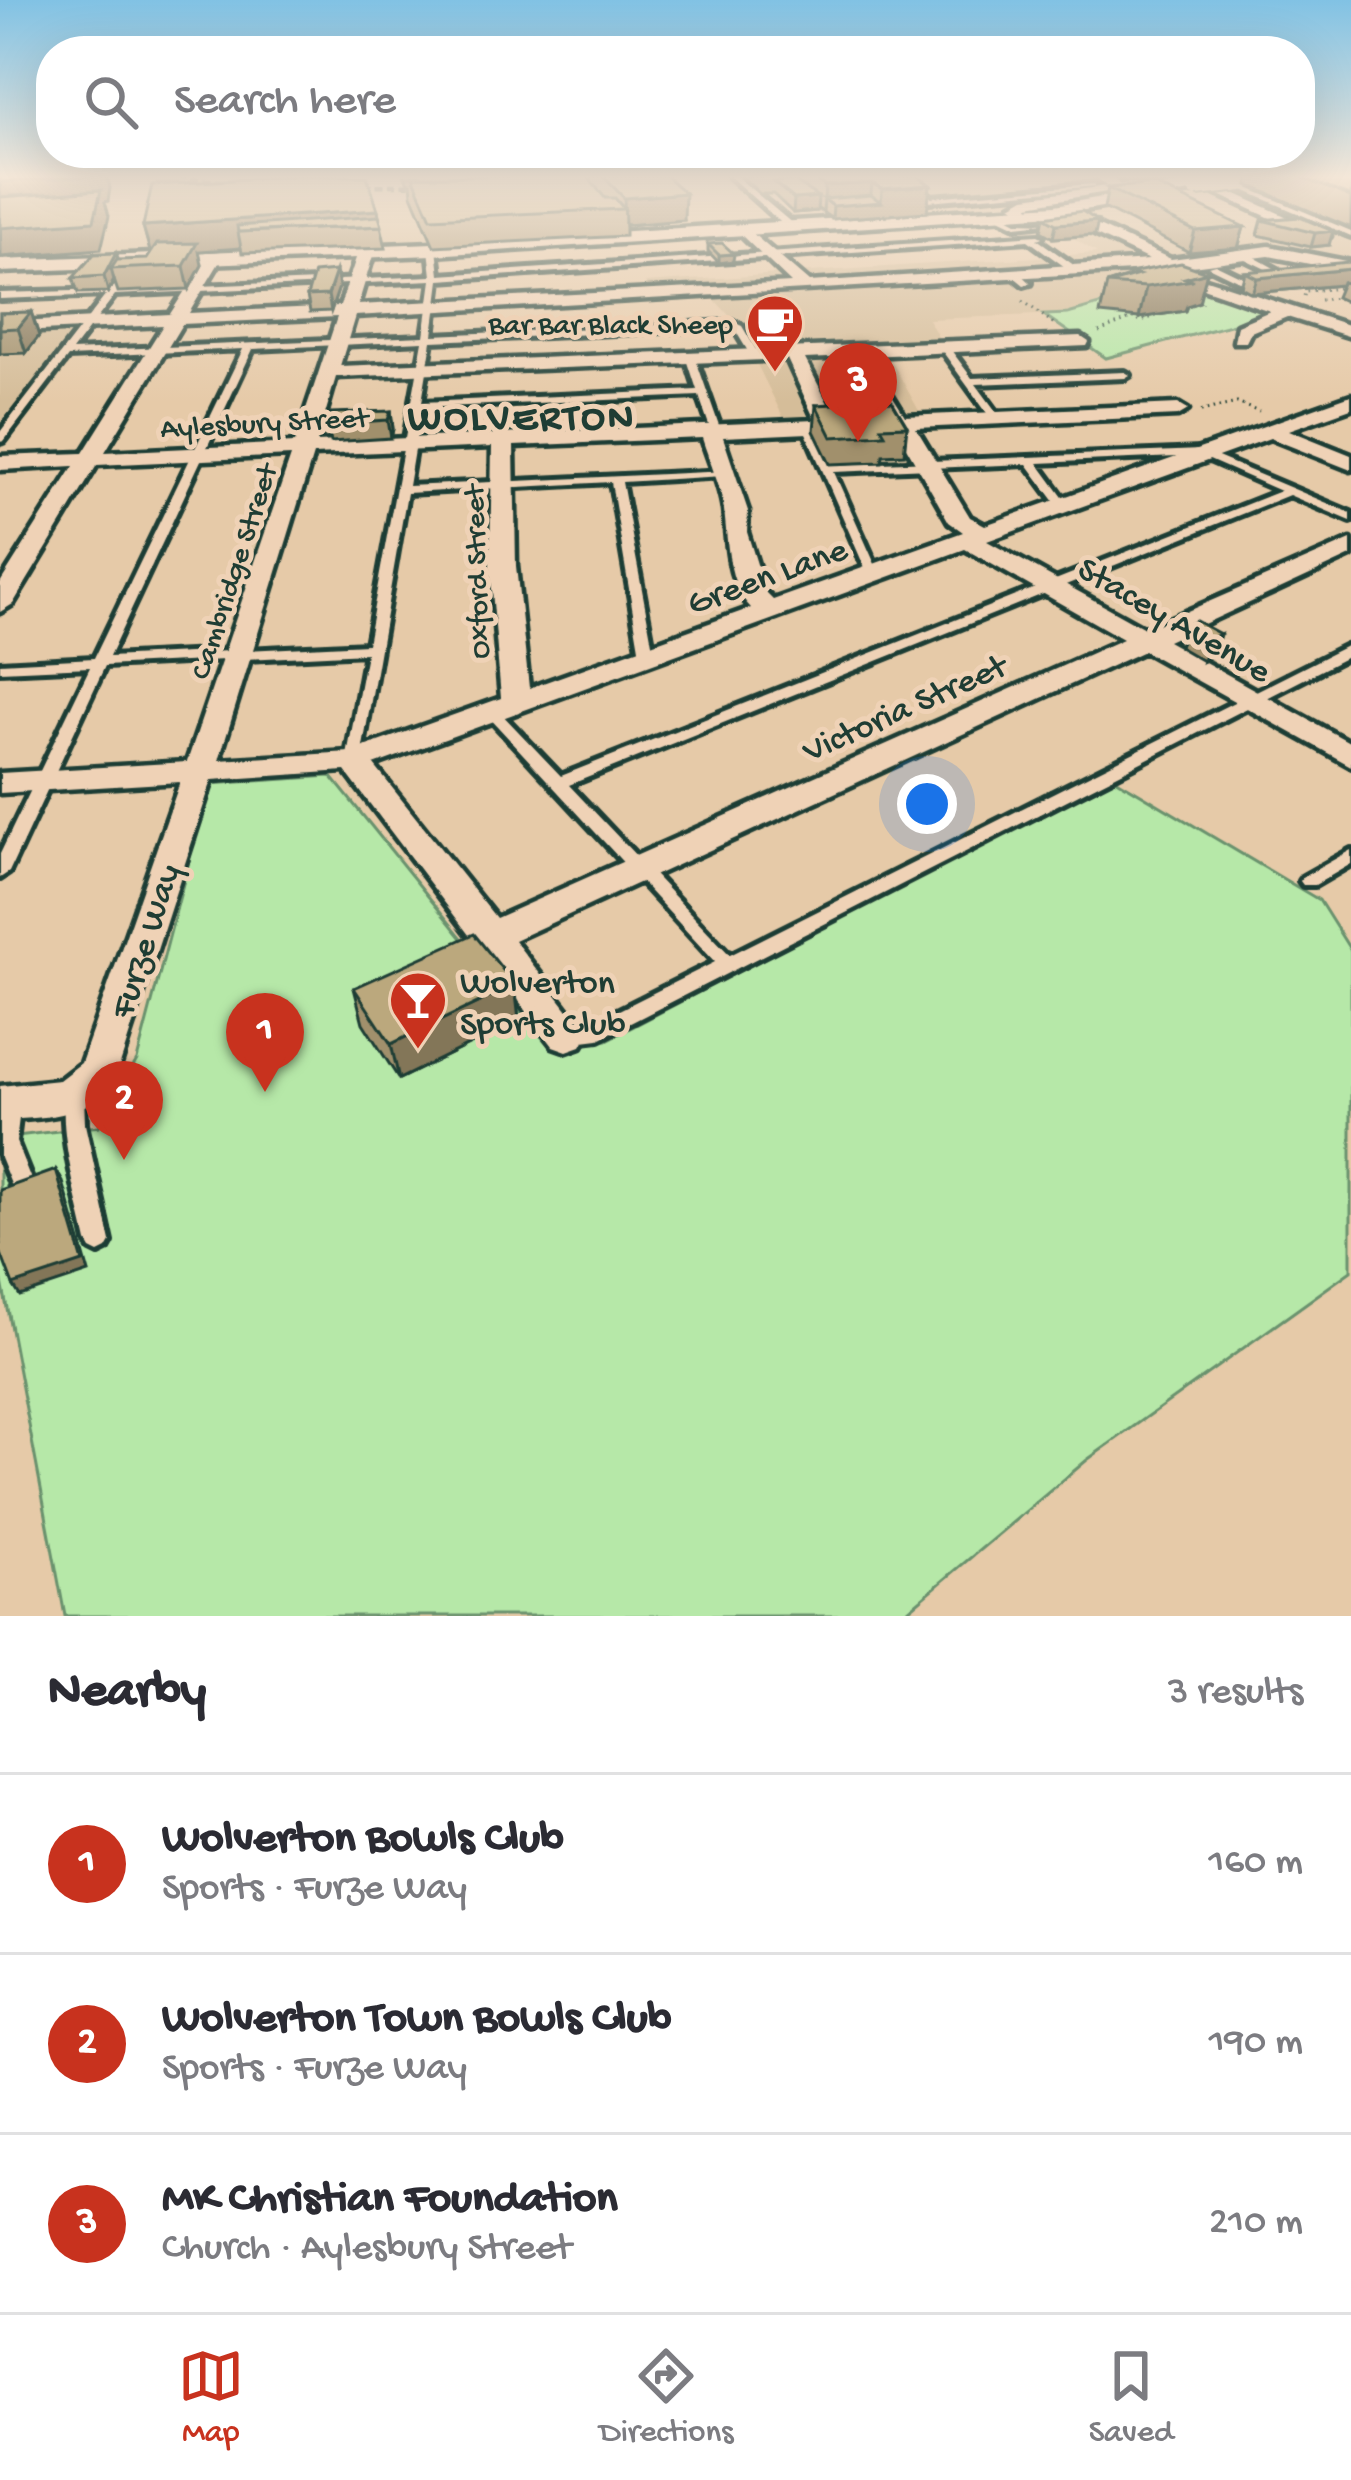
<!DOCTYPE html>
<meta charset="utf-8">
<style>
:root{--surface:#fff;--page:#f2f2f3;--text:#2b2b33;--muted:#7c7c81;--line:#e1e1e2;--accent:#c8321e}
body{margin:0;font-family:"Gochi Hand",sans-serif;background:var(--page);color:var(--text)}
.you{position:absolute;left:927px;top:804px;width:42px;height:42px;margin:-30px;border:9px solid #fff;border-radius:50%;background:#1a73e8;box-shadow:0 0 0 18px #1a73e833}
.badge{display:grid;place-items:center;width:78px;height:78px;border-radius:50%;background:var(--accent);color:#fff;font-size:39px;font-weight:700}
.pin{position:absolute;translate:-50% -99px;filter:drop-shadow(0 3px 6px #0008)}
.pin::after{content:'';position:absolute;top:63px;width:42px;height:36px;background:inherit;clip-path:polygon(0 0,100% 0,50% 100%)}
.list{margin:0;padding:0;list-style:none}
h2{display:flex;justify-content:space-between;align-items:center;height:156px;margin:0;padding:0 48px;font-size:51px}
h2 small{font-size:39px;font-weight:400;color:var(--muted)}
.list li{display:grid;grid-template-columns:78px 1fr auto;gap:36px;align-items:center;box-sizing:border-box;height:180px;padding:0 48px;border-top:3px solid var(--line)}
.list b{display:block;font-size:45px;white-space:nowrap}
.list p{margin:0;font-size:39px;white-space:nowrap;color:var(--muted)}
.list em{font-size:39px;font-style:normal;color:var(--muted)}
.icon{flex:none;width:66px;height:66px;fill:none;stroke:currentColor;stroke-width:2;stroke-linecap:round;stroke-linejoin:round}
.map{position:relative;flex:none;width:1351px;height:1616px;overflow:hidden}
.search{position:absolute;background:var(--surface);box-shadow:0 12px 48px #0002;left:36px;right:36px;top:36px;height:132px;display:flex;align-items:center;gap:30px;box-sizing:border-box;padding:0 42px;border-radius:48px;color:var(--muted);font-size:45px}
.sheet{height:696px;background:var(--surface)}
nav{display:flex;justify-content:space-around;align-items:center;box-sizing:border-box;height:168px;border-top:3px solid var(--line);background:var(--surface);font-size:33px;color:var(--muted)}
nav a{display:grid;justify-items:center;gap:6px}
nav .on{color:var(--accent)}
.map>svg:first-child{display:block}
.built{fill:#d5bd99}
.green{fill:#b6e8a8;stroke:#6a926e;stroke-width:3}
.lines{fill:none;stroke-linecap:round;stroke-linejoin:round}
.service-casing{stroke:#1f3d34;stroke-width:10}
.minor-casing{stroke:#1f3d34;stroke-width:9}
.tertiary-casing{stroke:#1f3d34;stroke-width:9}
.path{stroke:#1f3d34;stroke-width:3;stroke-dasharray:1.5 4.5;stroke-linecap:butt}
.service{fill:#efd2b6;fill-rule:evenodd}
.minor{fill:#efd2b6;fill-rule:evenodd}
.tertiary{fill:#efd2b6;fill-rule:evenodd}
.rail{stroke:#1f3d34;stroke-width:4.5;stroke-dasharray:8 4.5;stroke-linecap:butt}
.tertiary-bridge-casing{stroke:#1f3d34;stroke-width:24;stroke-linecap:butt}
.tertiary-bridge{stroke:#efd2b6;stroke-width:20}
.wall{fill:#a1906c;stroke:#1f3d34;stroke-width:3}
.shaded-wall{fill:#837658;stroke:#1f3d34;stroke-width:3}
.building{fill:#bba87d;stroke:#1f3d34;stroke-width:3}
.labels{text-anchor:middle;stroke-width:10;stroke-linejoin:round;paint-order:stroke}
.far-poi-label{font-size:30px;fill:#1f3d34;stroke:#efd2b6;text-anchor:end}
.far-street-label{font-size:30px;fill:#1f3d34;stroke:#efd2b6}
.street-label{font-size:36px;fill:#1f3d34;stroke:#efd2b6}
.poi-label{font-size:36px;fill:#1f3d34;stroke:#efd2b6;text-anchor:start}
.far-district-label{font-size:39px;font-weight:bold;letter-spacing:3px;fill:#1f3d34;stroke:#efd2b6}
</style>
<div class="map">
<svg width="1351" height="1616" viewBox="0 0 1351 1616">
<rect width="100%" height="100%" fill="#e6caa8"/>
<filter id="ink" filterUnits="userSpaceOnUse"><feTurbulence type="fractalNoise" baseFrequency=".00833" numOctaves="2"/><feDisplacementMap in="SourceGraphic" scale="24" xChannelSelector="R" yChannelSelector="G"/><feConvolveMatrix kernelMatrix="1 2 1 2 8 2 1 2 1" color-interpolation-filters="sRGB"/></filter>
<g filter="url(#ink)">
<!-- built -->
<path class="built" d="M0 176H1174L1191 184 1236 186 1351 176V269L1282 255 1158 266 1179 282 1068 314 928 319 946 351 888 355 923 418H906L935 469 830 474 807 423H786L737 324 715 300 706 291 654 295 645 283 1097 253 1036 215 0 262Z
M80 329 0 428V332Z"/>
<!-- green -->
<path class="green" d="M1179 282 1275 313 1106 358 1044 315 1068 314Z
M331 776 549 1046 607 1040 1112 777 1319 900 1351 951V1271L1087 1460 901 1616H65L0 1271V1138L99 1126 137 1060 209 784Z"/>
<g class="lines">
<!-- service casing -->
<g class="service-casing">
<path id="service" d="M729 176H736L794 225V229H788Z
M905 176H912L931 197 1093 184 1096 186 929 201Z
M1148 178 1150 181 1118 188 1115 186Z
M1241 185 1351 231V236L1239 188Z
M996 211 1017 222 1045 223 1016 226 993 215Z
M1038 235 1042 237 1037 239 1078 268V272H1072L1028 240 440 280 433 335 733 322 742 326 760 356 752 358 735 330 732 328 432 341 422 402 697 390 687 359 695 357 721 431 720 433 711 431 699 396 421 408 408 486 728 471V475L724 476 622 482 654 654 652 657 647 658 640 654 611 482 407 493 360 764H348L346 761 366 653 105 666 9 872 0 878V854L90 667 0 671V663L94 658 243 349 68 357 4 441 0 442V432L106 295 0 299V293L110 290 115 286 119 290 130 289 432 276 429 249 433 247 437 249 440 275ZM432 280 424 336 72 351 115 295ZM423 341 367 644 109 657 253 349Z
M1241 253H1247L1287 275 1239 281 1208 266 1215 264 1240 276 1274 273 1241 257Z
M1013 272H1019L1031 283 1024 285 1013 276Z
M942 346H948L972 378 1125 372 1130 375 1125 378 976 384 1001 418 996 421 992 420 940 348Z
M808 423 813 426 831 465 1201 450 1351 513V521L1289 495 569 785 730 955 1346 646 1351 645V655L599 1039 567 1043 560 1041 557 1035 560 1029 589 1025 715 962 486 714 484 711 486 708H496L561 776 1280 491 1200 456 1038 463 1068 504 1062 508 1058 506 1027 464 834 472 879 573 873 577 867 573 803 426Z
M1351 850V864L1315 885H1303L1300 881 1303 877Z
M74 1085 81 1088 84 1094 85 1124 111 1242 107 1249 99 1253 91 1249 87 1242C79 1203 55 1123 67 1088Z
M10 1093 17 1096 21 1102 16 1142 32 1182 29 1189 21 1192 13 1189 0 1157V1101L3 1096Z"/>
</g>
<!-- minor casing -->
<g class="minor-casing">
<path id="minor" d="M1095 176H1110L1125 189 1029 205 1031 210 1024 214 1011 205 1025 197 1106 186Z
M1177 176H1196L1330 236 1317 239Z
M1057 207 1171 259 1269 246 1351 262V272L1269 256 1184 267 1197 276 1351 326V337L1287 317 1251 332 1246 342H1234L1237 325 1270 311 1185 282 1166 269 355 316 340 366 1080 336 1089 342 1087 346 868 356 905 416 1178 404 1188 410 1178 416 916 428 970 517 985 525 1351 395V408L1289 430 1351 455V470L1270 438 987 541 1146 629 1351 540V556L1167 641 1351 743V766L1144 651 514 940 587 1035 581 1046 567 1051 553 1046 345 771 212 780 114 1083C85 1118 42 1118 0 1120V1086L59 1080 81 1063 180 782 0 793V773L187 762 291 456 97 465 13 604 0 612V583L74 466 0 470V456L83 453 163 325 0 333V323L170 314 208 255 214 253 222 258 189 313 340 306 358 252 366 247 374 252 358 305 791 283 740 234 738 231 745 227 809 282 1149 260 1052 214ZM337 317 295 443 105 452 182 324ZM850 357 885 417 836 419 805 359ZM787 359 815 420 317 442 336 377ZM896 429 949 522 963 532 773 600 766 593 747 532 748 511 723 437ZM702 438C709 461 721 486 724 510 728 542 727 584 751 608L529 688 516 566 514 446ZM492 447 490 566 501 698 350 752 219 760 313 455ZM965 549 1123 639 496 918 374 765Z"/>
</g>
<!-- tertiary casing -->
<g class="tertiary-casing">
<path id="tertiary" d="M1196 181 1205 186 1202 190 1055 215 433 255 0 272V260L433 243 1055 205Z"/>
</g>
<!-- path -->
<path class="path" d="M1304 296 1306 291 1343 288
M1320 300 1337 298 1351 305
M1023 301 1054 324
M1099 332 1133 318 1141 321 1160 315
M1201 411 1237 403 1259 412"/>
<!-- service -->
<use href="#service" class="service"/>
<!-- minor -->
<use href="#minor" class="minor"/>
<!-- tertiary -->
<use href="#tertiary" class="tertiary"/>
<!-- rail -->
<path class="rail" d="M166 176 249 184
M1202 176 1351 239
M339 186 447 184"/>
<!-- tertiary-bridge casing -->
<g class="tertiary-bridge-casing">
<path id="tertiary-bridge" d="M1196 186 1242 181"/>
</g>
<!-- tertiary-bridge -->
<use href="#tertiary-bridge" class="tertiary-bridge"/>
</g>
<!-- wall -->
<path class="wall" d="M405 176H587L591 182V176H666L684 220 625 225V236L434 246 412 194 411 183H408Z
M741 176H918L930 185 927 212 832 219 818 209 817 211 793 213 773 194H760Z
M1117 176H1177L1175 182H1128Z
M1250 176H1351V228L1248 185Z
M1108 188 1244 227 1238 248 1189 252 1104 208Z
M379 216 386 248 242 253 241 248 199 251 202 265 189 289 118 292 114 280 108 292 78 293 73 278 147 259 151 254 143 226Z
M1044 217 1095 235 1053 238 1041 231Z
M1300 217 1329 245 1311 247 1258 235 1262 220Z
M708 244 733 261 719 263 708 251Z
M1351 264V304L1336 297 1341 285 1252 293 1241 287 1245 272Z
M1130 273 1199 302 1187 306 1185 311 1139 318 1100 314 1107 284 1129 277Z
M339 287 331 311 310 312 307 296Z
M31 312 39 336 26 353 0 354V313Z
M816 405 907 426 904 454 883 455 882 462 830 464 814 431Z
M391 411 393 429 391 438 331 442 327 424Z
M1185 626 1220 634 1213 655 1203 661 1179 647Z
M515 985 519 1020 399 1079 363 1023 354 988Z"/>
<!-- shaded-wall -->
<path class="shaded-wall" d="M0 176H107L110 188 108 201 105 202 109 216 101 249 1 257Z
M872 183 870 203 881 202 882 189 930 185 927 212 832 219 833 206 824 199 823 212 825 186Z
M685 193 684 220 625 225 624 198Z
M818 197 817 211 793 213 794 199Z
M378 210 381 226 238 232 241 248 199 251 202 265 189 289 184 266 151 255 143 226Z
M1098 221 1095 235 1053 238 1056 224Z
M1244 227 1238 248 1189 252 1195 231Z
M1333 231 1329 245 1311 247 1315 233Z
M116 253 121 268 111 269 114 280 108 292 104 276Z
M734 254 733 261 719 263V255Z
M1351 269V284L1342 282 1341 285 1252 293 1257 278Z
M336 271 339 287 331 311 328 295Z
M1207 272 1199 302 1187 306 1185 311 1139 318 1146 287Z
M31 312 39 336 26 353 18 328Z
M391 411 393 429 391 438 388 420Z
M1220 634 1213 655 1203 661 1210 639Z
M515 985 519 1020 399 1079 391 1044Z
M56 1170 63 1182 89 1273 20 1296 13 1285Z"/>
<!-- building -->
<path class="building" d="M0 176H90L0 182Z
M294 176H367L378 210 143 226 152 185Z
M413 176H587L605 198H615L624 209 431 218Z
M603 176H666L685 193 624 198Z
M808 176H918L930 185 882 189 872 183 825 186Z
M1298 176H1351V197Z
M794 181 818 197 794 199 773 182Z
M1153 184 1244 227 1195 231 1108 188Z
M101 190 94 221 0 228V197Z
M871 195 881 202 833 206 824 199Z
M1082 211 1098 221 1056 224 1044 217Z
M379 216 382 226 238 232 237 226Z
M1300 217 1333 231 1315 233 1262 220Z
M197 243 184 266 111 269 117 260 147 259 157 244Z
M722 243 734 254 719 255 708 244Z
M116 253 104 276 73 278 94 254Z
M1348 262 1351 264V269L1257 278 1245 272Z
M1181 263 1207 272 1185 278 1193 280 1146 287 1107 284 1138 275 1130 273Z
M336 271 328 295 307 296 314 273Z
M31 312 18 328 0 329V313Z
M892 401 907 426 881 427 885 434 832 437 816 405Z
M391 411 388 420 327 424 331 413Z
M1196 621 1220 634 1210 639 1185 626Z
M474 934 515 985 391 1044 354 988Z
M56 1170 83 1262 13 1285 0 1251V1190Z"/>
</g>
<!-- sky -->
<linearGradient id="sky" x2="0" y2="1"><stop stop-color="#81c2e4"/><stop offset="0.44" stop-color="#f4e7d8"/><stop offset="1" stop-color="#f4e7d8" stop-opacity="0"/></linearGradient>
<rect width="1351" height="402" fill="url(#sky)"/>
<!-- icons -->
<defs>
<g id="cafe-pin" transform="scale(3)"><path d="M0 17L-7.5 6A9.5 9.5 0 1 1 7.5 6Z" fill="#c8321e" stroke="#efd2b6"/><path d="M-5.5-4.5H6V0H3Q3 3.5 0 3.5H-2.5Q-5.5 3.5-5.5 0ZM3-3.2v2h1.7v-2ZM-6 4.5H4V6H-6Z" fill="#fff"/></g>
<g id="bar-pin" transform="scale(3)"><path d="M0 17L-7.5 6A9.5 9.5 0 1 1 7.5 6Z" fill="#c8321e" stroke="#efd2b6"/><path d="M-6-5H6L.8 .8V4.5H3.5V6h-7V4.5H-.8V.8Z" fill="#fff"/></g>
</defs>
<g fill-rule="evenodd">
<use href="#cafe-pin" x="775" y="323"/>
<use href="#bar-pin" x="418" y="1000"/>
</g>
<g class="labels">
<!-- far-poi labels -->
<g class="far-poi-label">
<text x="733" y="333">Bar Bar Black Sheep</text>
</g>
<!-- far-street labels -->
<g class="far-street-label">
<text transform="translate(264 421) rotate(-3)" y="10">Aylesbury Street</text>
<text transform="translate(232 571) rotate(-72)" y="10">Cambridge Street</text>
<text transform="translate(475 572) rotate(-92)" y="10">Oxford Street</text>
</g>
<!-- street labels -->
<g class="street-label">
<text transform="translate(766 573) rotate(-20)" y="13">Green Lane</text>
<text transform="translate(1176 617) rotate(30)" y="13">Stacey Avenue</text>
<text transform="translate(903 705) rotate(-24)" y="13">Victoria Street</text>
<text transform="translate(142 940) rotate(-72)" y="13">Furze Way</text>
</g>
<!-- poi labels -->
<g class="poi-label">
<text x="460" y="992">Wolverton<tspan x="460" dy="41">Sports Club</tspan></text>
</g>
<!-- far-district labels -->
<g class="far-district-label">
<text x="522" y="428">WOLVERTON</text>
</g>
</g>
</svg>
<div class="you"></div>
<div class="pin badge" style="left:265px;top:1092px">1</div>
<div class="pin badge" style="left:124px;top:1160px">2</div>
<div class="pin badge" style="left:858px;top:442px">3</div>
<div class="search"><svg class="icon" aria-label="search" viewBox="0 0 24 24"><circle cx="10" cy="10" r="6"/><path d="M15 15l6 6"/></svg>Search here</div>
</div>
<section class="sheet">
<h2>Nearby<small>3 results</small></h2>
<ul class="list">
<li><span class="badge">1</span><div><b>Wolverton Bowls Club</b><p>Sports · Furze Way</p></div><em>160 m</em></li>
<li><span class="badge">2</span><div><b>Wolverton Town Bowls Club</b><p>Sports · Furze Way</p></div><em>190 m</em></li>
<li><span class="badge">3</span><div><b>MK Christian Foundation</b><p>Church · Aylesbury Street</p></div><em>210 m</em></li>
</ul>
</section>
<nav>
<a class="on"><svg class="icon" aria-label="map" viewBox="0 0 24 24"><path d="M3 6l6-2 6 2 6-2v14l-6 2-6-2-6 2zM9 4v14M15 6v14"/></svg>Map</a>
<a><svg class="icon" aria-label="directions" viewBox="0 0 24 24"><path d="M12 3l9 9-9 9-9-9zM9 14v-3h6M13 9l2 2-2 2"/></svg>Directions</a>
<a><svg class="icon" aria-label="saved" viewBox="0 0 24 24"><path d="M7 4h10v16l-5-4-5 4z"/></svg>Saved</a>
</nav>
